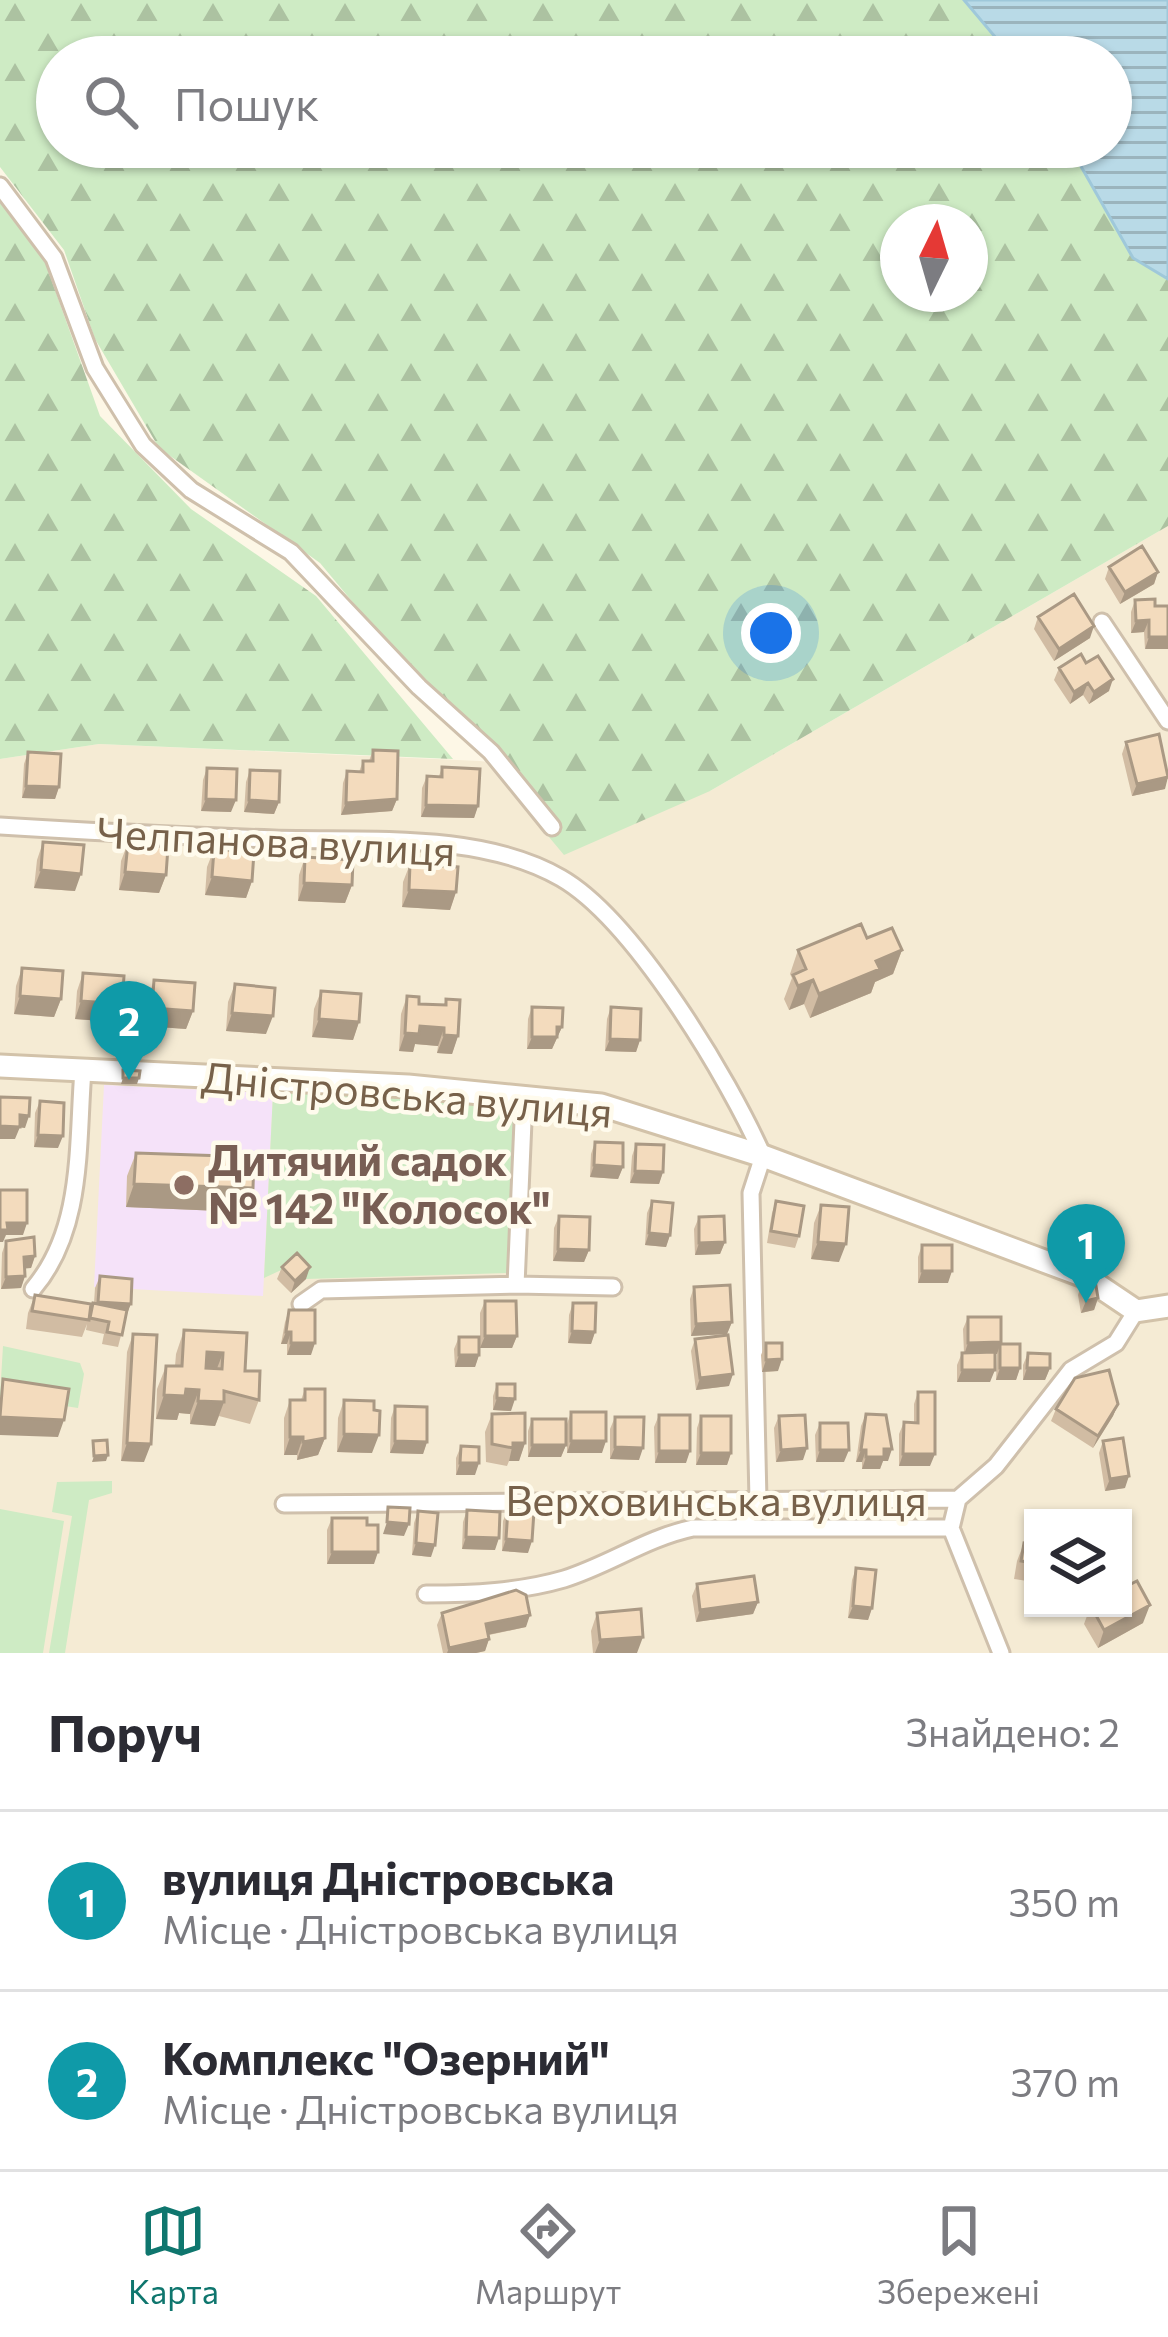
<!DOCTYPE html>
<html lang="uk">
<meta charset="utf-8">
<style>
:root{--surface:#fff;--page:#f2f2f3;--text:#2b2b33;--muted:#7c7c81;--line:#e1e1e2;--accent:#0f766e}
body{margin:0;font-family:Commissioner,sans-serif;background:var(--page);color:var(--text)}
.controls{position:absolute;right:36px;bottom:36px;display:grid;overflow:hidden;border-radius:0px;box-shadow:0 3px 9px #0004}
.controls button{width:108px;height:108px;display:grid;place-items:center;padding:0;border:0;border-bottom:3px solid var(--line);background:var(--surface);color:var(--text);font:60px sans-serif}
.compass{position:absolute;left:880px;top:204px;width:108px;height:108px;border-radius:50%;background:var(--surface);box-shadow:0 3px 9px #0004;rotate:5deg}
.you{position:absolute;left:771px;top:633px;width:42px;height:42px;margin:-30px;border:9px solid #fff;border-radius:50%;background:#1a73e8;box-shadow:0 0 0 18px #1a73e833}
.badge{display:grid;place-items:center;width:78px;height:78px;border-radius:50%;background:var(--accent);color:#fff;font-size:39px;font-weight:700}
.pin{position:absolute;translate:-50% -99px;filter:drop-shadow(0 3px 6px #0008)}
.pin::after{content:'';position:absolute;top:63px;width:42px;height:36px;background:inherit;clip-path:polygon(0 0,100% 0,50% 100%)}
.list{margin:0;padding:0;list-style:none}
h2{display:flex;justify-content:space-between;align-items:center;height:156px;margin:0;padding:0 48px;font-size:51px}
h2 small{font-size:39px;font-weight:400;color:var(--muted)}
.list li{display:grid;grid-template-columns:78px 1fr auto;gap:36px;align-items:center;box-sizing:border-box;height:180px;padding:0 48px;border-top:3px solid var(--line)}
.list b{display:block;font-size:45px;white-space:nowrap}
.list p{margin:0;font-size:39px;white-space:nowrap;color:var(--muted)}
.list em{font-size:39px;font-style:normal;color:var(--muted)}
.icon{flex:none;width:66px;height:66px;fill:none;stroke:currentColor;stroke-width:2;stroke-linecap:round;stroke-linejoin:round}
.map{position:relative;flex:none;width:1168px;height:1653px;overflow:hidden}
.search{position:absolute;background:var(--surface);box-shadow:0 3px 9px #0004;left:36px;right:36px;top:36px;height:132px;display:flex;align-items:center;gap:30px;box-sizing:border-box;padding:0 42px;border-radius:66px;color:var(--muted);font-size:45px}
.sheet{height:516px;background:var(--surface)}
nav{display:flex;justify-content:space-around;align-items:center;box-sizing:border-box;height:168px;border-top:3px solid var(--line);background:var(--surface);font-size:33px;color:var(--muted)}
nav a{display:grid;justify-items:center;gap:6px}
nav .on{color:var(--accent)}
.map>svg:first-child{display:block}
.residential{fill:#f5ebd4;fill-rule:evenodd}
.education{fill:#f5e2f9}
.grass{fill:#ceebc4}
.forest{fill:url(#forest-firs);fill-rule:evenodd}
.water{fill:url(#water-rules);stroke:#9fc8da;stroke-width:3}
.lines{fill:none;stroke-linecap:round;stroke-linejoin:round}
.street-casing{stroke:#cfc0ac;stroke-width:21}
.secondary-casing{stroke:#d2c2a9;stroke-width:27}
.street{stroke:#fff;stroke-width:15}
.secondary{stroke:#fff;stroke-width:21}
.wall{fill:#d1bca3}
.shaded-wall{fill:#aa9984}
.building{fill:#f3dbbd;stroke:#aa9984;stroke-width:3;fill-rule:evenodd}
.education-dot{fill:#8d6e63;stroke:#fffbed;stroke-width:4.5}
.labels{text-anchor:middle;stroke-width:9;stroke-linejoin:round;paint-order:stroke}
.street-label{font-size:42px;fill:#77614a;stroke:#fffbed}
.education-label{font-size:42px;font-weight:bold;fill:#785e54;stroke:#fffbed;text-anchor:start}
</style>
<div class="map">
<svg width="1168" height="1653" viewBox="0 0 1168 1653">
<defs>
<pattern id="forest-firs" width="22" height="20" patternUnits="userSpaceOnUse" patternTransform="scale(3)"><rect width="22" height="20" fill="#ceebc4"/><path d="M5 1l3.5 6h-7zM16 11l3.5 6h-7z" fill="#acc2a1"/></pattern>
<pattern id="water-rules" width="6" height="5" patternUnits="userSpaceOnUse" patternTransform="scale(3)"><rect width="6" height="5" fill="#b9dae7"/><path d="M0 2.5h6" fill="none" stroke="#9bb4bd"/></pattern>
</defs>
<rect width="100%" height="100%" fill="#fdf7e6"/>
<!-- residential -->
<path class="residential" d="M1168 526V1653H0V759L99 744 480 761 710 791ZM1033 1518H1123V1608H1033Z"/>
<!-- education -->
<path class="education" d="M104 1085 273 1093 263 1296 94 1287Z"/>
<!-- grass -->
<path class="grass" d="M280 1087 515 1103 508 1273 306 1279 292 1265 264 1278 273 1093Z
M3 1346 80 1363 84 1374 78 1408 0 1396Z
M112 1481V1493L89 1500 65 1653H49L72 1516 52 1512 57 1482Z
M0 1509 64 1521 43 1653H0Z"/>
<!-- forest -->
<path class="forest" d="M0 0H964L1012 57H57V147H1070L1133 258 1168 279V526L710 791 564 855 320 563 159 448 95 339 64 250 0 167ZM898 222H970V294H898Z
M0 203 44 259 100 416 191 509 316 596 453 759 99 744 0 759Z"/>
<!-- water -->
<path class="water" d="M964 0H1168V279L1133 258 1070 147H1111V57H1012Z"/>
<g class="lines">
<!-- street casing -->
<g class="street-casing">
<path id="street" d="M0 186 54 258 95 368 143 445 191 490 291 552 419 687 491 752 552 827
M1102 622 1168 721
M0 826C91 832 182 836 274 839 363 842 480 831 561 878 634 920 729 1079 763 1156L751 1193 758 1500 742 1526
M516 1285 613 1287
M33 1289C84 1229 77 1145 83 1070
M301 1304 321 1290 516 1285 524 1098
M284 1504 958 1499 996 1466 1071 1370 1116 1343 1136 1311
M951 1528 1001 1653
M426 1594C472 1594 519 1592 564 1579 609 1565 646 1538 693 1528H951L958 1499"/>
</g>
<!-- secondary casing -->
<g class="secondary-casing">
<path id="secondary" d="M0 1066 408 1086 601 1105 763 1156 1084 1276 1136 1311 1168 1306"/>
</g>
<!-- street -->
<use href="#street" class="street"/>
<!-- secondary -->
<use href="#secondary" class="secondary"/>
</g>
<!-- wall -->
<path class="wall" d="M1109 567 1158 572 1154 584 1120 604 1105 579Z
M1135 600 1155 606H1168L1145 649 1144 632 1131 633V612Z
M1038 617 1090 638 1054 661 1034 629Z
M1059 668 1109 691 1089 704 1083 695 1070 704 1054 680Z
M1126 742 1165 789 1132 796 1122 754Z
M373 750 397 799 392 811 341 815 343 783 347 771 359 772 363 761H369Z
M28 752 59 787 55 799 22 798 24 764Z
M442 767 478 806 474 818 421 817 422 788 427 776H439Z
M207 768 231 812 201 811 203 780Z
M250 770 279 802 274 814 244 812 246 782Z
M43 842 75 891 34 888 37 860Z
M128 843 166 875 159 893 119 890 121 861Z
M214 849 252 881 246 898 205 895 207 867Z
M305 857 352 885 345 903 298 901 299 875Z
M410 864 456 892 450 910 402 907 403 882Z
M867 938 902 950 893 974 875 982 871 993 810 1018 804 1004 789 1010 784 999 792 978 790 974 798 950Z
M22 968 61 999 54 1017 14 1014 16 986Z
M83 973 122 1004 115 1022 75 1019 77 991Z
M154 980 193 1011 186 1029 146 1026 148 998Z
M235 984 266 1034 226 1031 228 1002Z
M321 991 359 1022 353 1040 312 1037 314 1009Z
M407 996 419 1004 444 1005 446 999 458 1036 452 1054 437 1053 438 1046 415 1044 413 1052 399 1051 401 1014Z
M532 1007 562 1027 552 1049H527L528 1019Z
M611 1007 640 1040 636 1052 605 1051 607 1019Z
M40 1101 58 1148 34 1147 35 1113Z
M595 1142 623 1167 618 1179 590 1177 591 1154Z
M636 1144 663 1172 659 1184 630 1183 632 1156Z
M136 1153 244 1212 126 1207 127 1176Z
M652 1201 670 1235 666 1247 645 1245 647 1213Z
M776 1201 799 1236 795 1248 767 1243 772 1213Z
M821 1205 839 1262 811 1259 814 1223Z
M559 1216 589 1250 584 1262 553 1261 554 1228Z
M699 1217 725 1242 720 1254 695 1255 694 1229Z
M6 1241 35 1256 31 1268H25V1276L21 1288 1 1289 2 1253Z
M922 1245 948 1283H918V1257Z
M282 1267 306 1279 291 1293 277 1279Z
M100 1276 126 1316 118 1347 102 1344 104 1334 86 1330 87 1324 82 1337 26 1329 28 1313 35 1295 90 1312 94 1303 95 1288Z
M1082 1283 1098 1298 1094 1310 1081 1313 1078 1295Z
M694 1287 732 1322 727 1334 691 1336 690 1299Z
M485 1301 517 1336 512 1348H480V1313Z
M573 1303 595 1332 591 1344 568 1343 569 1315Z
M289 1310 311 1355H287V1344H281L285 1322Z
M968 1317 1001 1342 1000 1344 1020 1368 1016 1380H996L997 1354H995L990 1382H957V1365L962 1353H964L963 1329Z
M184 1330 245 1371 259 1400 250 1424 219 1416 215 1426 190 1424V1414L179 1413 177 1420 156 1419 157 1389 166 1366H175L176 1354Z
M133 1334 144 1462 121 1461 127 1352Z
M459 1337 479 1355 475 1367H455L454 1349Z
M695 1339 729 1386 696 1390 691 1351Z
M766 1343 778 1371 762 1372 761 1355Z
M1028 1353 1050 1368 1045 1380H1023V1365Z
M497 1384 511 1411 493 1410V1396Z
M305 1389 325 1438 318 1455 297 1460V1455H284V1418L290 1400H301Z
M918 1392 930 1466H899V1434L904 1422H914V1404Z
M344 1400 372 1453 337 1452 338 1418Z
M1118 1404 1113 1416 1093 1448 1051 1421 1056 1409Z
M395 1406 427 1442 423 1454 390 1453 391 1418Z
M571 1412 602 1453H567V1424Z
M492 1414 525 1443 519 1461H509L507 1466 486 1462 485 1432Z
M866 1414 888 1461H883L880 1469H862V1462H856L861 1426Z
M659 1415 686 1463H655L654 1427Z
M701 1416 731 1453 727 1465H696L697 1428Z
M779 1416 803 1460 776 1462 774 1428Z
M615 1417 639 1460 610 1459V1429Z
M532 1419 566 1445 561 1457H528V1431Z
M820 1423 844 1462H816L815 1435Z
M1103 1441 1125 1488 1105 1491 1099 1453Z
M461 1446 475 1475H456V1458Z
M508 1509 528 1553 502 1551 503 1521Z
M467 1510 495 1550 462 1549 463 1522Z
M418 1511 431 1557 412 1555 414 1523Z
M332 1518 367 1525 374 1564H327V1530Z
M1024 1543 1033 1545V1596L1025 1594 1027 1581 1014 1579 1017 1561Z
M856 1568 872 1608 868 1620 848 1618 852 1580Z
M697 1584 758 1602 753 1614 696 1622 692 1596Z
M1090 1608H1123L1143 1623 1098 1648 1084 1624Z
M442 1613 526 1627 489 1635V1639L485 1651 476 1653H443L437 1625Z
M597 1613 637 1653H593L591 1631Z"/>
<!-- shaded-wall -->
<path class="shaded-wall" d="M1158 572 1154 584 1120 604 1125 592Z
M1149 620 1144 632 1131 633 1136 621Z
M1094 626 1090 638 1054 661 1059 649Z
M1149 637H1168V649H1145Z
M1113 679 1109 691 1089 704 1094 692Z
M1088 683 1083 695 1070 704 1074 692Z
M1168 777 1165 789 1132 796 1137 784Z
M26 786 59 787 55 799 22 798Z
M206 799 236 800 231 812 201 811Z
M397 799 392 811 341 815 346 803Z
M249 800 279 802 274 814 244 812Z
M426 805 478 806 474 818 421 817Z
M41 870 81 874 75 891 34 888Z
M125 872 166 875 159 893 119 890Z
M212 877 252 881 246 898 205 895Z
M304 883 352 885 345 903 298 901Z
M409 890 456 892 450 910 402 907Z
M902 950 893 974 875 982 871 993 810 1018 819 994 876 961Z
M813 980 804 1004 789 1010 798 986Z
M20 996 61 999 54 1017 14 1014Z
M81 1001 122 1004 115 1022 75 1019Z
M152 1008 193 1011 186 1029 146 1026Z
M232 1013 273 1016 266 1034 226 1031Z
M319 1019 359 1022 353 1040 312 1037Z
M420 1026 444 1028 438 1046 415 1044 413 1052 399 1051 405 1033Z
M557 1027H562L552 1049H527L532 1037Z
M444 1035 458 1036 452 1054 437 1053Z
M610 1039 640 1040 636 1052 605 1051Z
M123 1078H139L137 1084H121Z
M20 1115 29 1116 25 1128 16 1127Z
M0 1126 20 1127 15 1139H0Z
M38 1135 63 1136 58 1148 34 1147Z
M594 1165 623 1167 618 1179 590 1177Z
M635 1171 663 1172 659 1184 630 1183Z
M134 1184 253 1188 244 1212 126 1207Z
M7 1223H27L23 1235H6L3 1242H0V1230Z
M649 1233 670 1235 666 1247 645 1245Z
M725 1242 720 1254 695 1255 699 1243Z
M818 1242 846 1244 839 1262 811 1259Z
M558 1249 589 1250 584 1262 553 1261Z
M35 1256 31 1268 20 1269 24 1257Z
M310 1267 306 1279 291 1293 295 1281Z
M922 1271H952L948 1283H918Z
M25 1276 21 1288 1 1289 6 1277Z
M1098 1298 1094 1310 1081 1313 1086 1301Z
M98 1302 131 1304 126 1316 94 1314Z
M732 1322 727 1334 691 1336 696 1324Z
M572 1331 595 1332 591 1344 568 1343Z
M286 1332H291L287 1344H281Z
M485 1336H517L512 1348H480Z
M1001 1342 997 1354 964 1355 968 1343Z
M291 1343H315L311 1355H287Z
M207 1352 223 1353 214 1376 198 1375Z
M459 1355H479L475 1367H455Z
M782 1359 778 1371 762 1372 766 1360Z
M1000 1368H1020L1016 1380H996Z
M1027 1368H1050L1045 1380H1023Z
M962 1370H995L990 1382H957Z
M733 1374 729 1386 696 1390 700 1378Z
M186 1389 199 1390 190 1414 179 1413 177 1420 156 1419 164 1395Z
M497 1398 515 1399 511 1411 493 1410Z
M198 1401 224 1402 215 1426 190 1424Z
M1118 1404 1113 1416 1093 1448 1098 1436Z
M0 1417 64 1420 58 1437 0 1435Z
M344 1434 379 1435 372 1453 337 1452Z
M290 1437H303L297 1455H284Z
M325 1438 318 1455 297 1460 303 1442Z
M395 1441 427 1442 423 1454 390 1453Z
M571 1441H606L602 1453H567Z
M127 1443 151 1444 144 1462 121 1461Z
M513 1443H525L519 1461H509Z
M532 1445H566L561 1457H528Z
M615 1447 643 1448 639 1460 610 1459Z
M807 1448 803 1460 776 1462 781 1450Z
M884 1449H892L888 1461H883L880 1469H862L866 1457Z
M820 1450H849L844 1462H816Z
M861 1450H866L862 1462H856Z
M659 1451H690L686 1463H655Z
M701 1453H731L727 1465H696Z
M903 1454H935L930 1466H899Z
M108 1455 106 1461 92 1462 94 1456Z
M460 1463H479L475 1475H456Z
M1129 1476 1125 1488 1105 1491 1110 1479Z
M387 1522 409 1524 404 1536 383 1534Z
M466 1537 499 1538 495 1550 462 1549Z
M506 1539 532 1541 528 1553 502 1551Z
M416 1543 435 1545 431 1557 412 1555Z
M332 1552H378L374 1564H327Z
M758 1602 753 1614 696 1622 700 1610Z
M1150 1605 1143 1623 1098 1648 1104 1630Z
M853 1606 872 1608 868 1620 848 1618Z
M530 1615 526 1627 482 1636 486 1624Z
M643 1637 637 1653H595L600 1640Z
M489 1639 485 1651 476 1653H447L449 1648Z"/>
<!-- building -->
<path class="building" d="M1142 546 1158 572 1125 592 1109 567Z
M1074 594 1094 626 1059 649 1038 617Z
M1155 599V606H1168V637H1149V620L1136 621 1135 600Z
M1081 654 1086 663 1098 656 1113 679 1094 692 1088 683 1074 692 1059 668Z
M1159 734 1168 777 1137 784 1126 742Z
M373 750 398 751 397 799 346 803 347 771 363 772V761H373Z
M28 752 61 754 59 787 26 786Z
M442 767 480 769 478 806 426 805 427 776 442 777Z
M207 768 237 769 236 800 206 799Z
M250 770 280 771 279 802 249 800Z
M43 842 84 845 81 874 41 870Z
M128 843 168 847 166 875 125 872Z
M214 849 254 852 252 881 212 877Z
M305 857 353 860 352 885 304 883Z
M410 864 458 867 456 892 409 890Z
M861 924 867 938 892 928 902 950 876 961 880 969 819 994 813 980 798 986 793 975 806 969 798 950Z
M22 968 63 971 61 999 20 996Z
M83 973 124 976 122 1004 81 1001Z
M154 980 195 983 193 1011 152 1008Z
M235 984 275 988 273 1016 232 1013Z
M321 991 361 994 359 1022 319 1019Z
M407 996 419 997V1004L446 1005V999L460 1000 458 1036 444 1035V1028L420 1026 419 1034 405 1033Z
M532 1007 563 1008 562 1027H557V1037H532Z
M611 1007 641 1009 640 1040 610 1039Z
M123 1070 140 1071 139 1078H123Z
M0 1097 30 1098 29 1116 20 1115V1127L0 1126Z
M40 1101 64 1103 63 1136 38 1135Z
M595 1142 623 1143V1167L594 1165Z
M636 1144 664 1145 663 1172 635 1171Z
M136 1153 254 1157 253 1188 134 1184Z
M0 1190H27V1223H7L8 1230H0Z
M652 1201 673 1203 670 1235 649 1233Z
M776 1201 804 1206 799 1236 771 1231Z
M821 1205 849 1207 846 1244 818 1242Z
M559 1216 590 1217 589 1250 558 1249Z
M724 1216 725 1242 699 1243V1217Z
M34 1237 35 1256 24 1257 25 1276 6 1277V1241Z
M922 1245H952V1271H922Z
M297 1253 310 1267 295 1281 282 1267Z
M100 1276 132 1279 131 1304 98 1302Z
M1095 1280 1098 1298 1086 1301 1082 1283Z
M730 1285 732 1322 696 1324 694 1287Z
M35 1295 91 1304 89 1320 32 1311Z
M485 1301H516L517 1336H485Z
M93 1303 127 1310 122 1335 107 1332 109 1322 90 1318Z
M573 1303H596L595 1332 572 1331Z
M289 1310H315V1343H291V1332H286Z
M968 1317H1001V1342L968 1343Z
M184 1330 247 1333 245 1371H260L259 1400 224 1391V1402L198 1401 199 1390 186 1389 185 1396 164 1395 166 1366H182ZM207 1352 223 1353 222 1369 206 1368Z
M133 1334 157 1335 151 1444 127 1443Z
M728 1335 733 1374 700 1378 695 1339Z
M459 1337H479V1355H459Z
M766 1343H782V1359L766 1360Z
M1000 1344H1020V1368H1000Z
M995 1352V1370H962V1353Z
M1028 1353 1050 1354V1368H1027Z
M1109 1370 1118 1404 1098 1436 1056 1409 1075 1378Z
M3 1379 69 1389 64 1420 0 1417Z
M497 1384H515V1399L497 1398Z
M305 1389H325V1438L303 1442V1437H290V1400H305Z
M918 1392H935V1454H903L904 1422 918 1423Z
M344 1400 374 1401V1410L380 1411 379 1435 344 1434Z
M395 1406 427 1407V1442L395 1441Z
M571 1412H606V1441H571Z
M525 1413V1443H513V1448L492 1444V1414Z
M866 1414 886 1415 892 1449H884V1457H866V1450H861Z
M659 1415H690V1451H659Z
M805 1415 807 1448 781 1450 779 1416Z
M701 1416H731V1453H701Z
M615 1417H644L643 1448 615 1447Z
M532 1419H566V1445H532Z
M820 1423H848L849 1450H820Z
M1123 1438 1129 1476 1110 1479 1103 1441Z
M107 1440 108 1455 94 1456 93 1441Z
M461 1446 479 1447V1463H460Z
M388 1507 410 1508 409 1524 387 1522Z
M508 1509 534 1511 532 1541 506 1539Z
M467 1510 500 1512 499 1538 466 1537Z
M418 1511 438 1513 435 1545 416 1543Z
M332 1518H367V1525H378V1552H332Z
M1024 1543 1033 1545V1563L1021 1561Z
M856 1568 876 1570 872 1608 853 1606Z
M754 1576 758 1602 700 1610 697 1584Z
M1137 1581 1150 1605 1104 1630 1092 1608H1123V1588Z
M516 1590 526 1595 530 1615 486 1624 489 1639 449 1648 442 1613Z
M641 1609 643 1637 600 1640 597 1613Z"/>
<!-- markers -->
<circle class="education-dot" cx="184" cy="1185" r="12"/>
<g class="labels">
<!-- street labels -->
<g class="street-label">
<text transform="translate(276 842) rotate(3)" y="15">Челпанова вулиця</text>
<text transform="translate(407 1095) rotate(5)" y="15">Дністровська вулиця</text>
<text x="716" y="1516">Верховинська вулиця</text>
</g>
<!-- education labels -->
<g class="education-label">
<text x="208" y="1176">Дитячий садок<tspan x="208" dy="48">№ 142 "Колосок"</tspan></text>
</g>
</g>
</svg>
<div class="controls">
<button><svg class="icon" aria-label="layers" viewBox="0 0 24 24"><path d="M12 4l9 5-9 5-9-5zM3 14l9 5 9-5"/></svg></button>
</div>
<svg class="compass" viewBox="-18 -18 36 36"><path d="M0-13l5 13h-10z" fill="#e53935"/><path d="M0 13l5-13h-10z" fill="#7c7c81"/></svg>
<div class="you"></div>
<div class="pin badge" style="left:1086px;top:1303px;background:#0f9aa8">1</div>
<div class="pin badge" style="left:129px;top:1080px;background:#0f9aa8">2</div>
<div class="search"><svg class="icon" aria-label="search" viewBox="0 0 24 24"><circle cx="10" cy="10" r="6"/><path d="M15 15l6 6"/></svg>Пошук</div>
</div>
<section class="sheet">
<h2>Поруч<small>Знайдено: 2</small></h2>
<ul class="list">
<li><span class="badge" style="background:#0f9aa8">1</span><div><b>вулиця Дністровська</b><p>Місце · Дністровська вулиця</p></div><em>350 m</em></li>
<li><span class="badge" style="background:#0f9aa8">2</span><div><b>Комплекс &quot;Озерний&quot;</b><p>Місце · Дністровська вулиця</p></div><em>370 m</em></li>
</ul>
</section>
<nav>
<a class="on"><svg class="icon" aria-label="map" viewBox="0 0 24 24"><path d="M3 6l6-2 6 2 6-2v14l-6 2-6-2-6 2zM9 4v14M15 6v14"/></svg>Карта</a>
<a><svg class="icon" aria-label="directions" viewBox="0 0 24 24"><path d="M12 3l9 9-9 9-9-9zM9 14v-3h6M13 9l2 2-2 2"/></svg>Маршрут</a>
<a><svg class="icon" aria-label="saved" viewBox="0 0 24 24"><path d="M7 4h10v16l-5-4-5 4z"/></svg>Збережені</a>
</nav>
